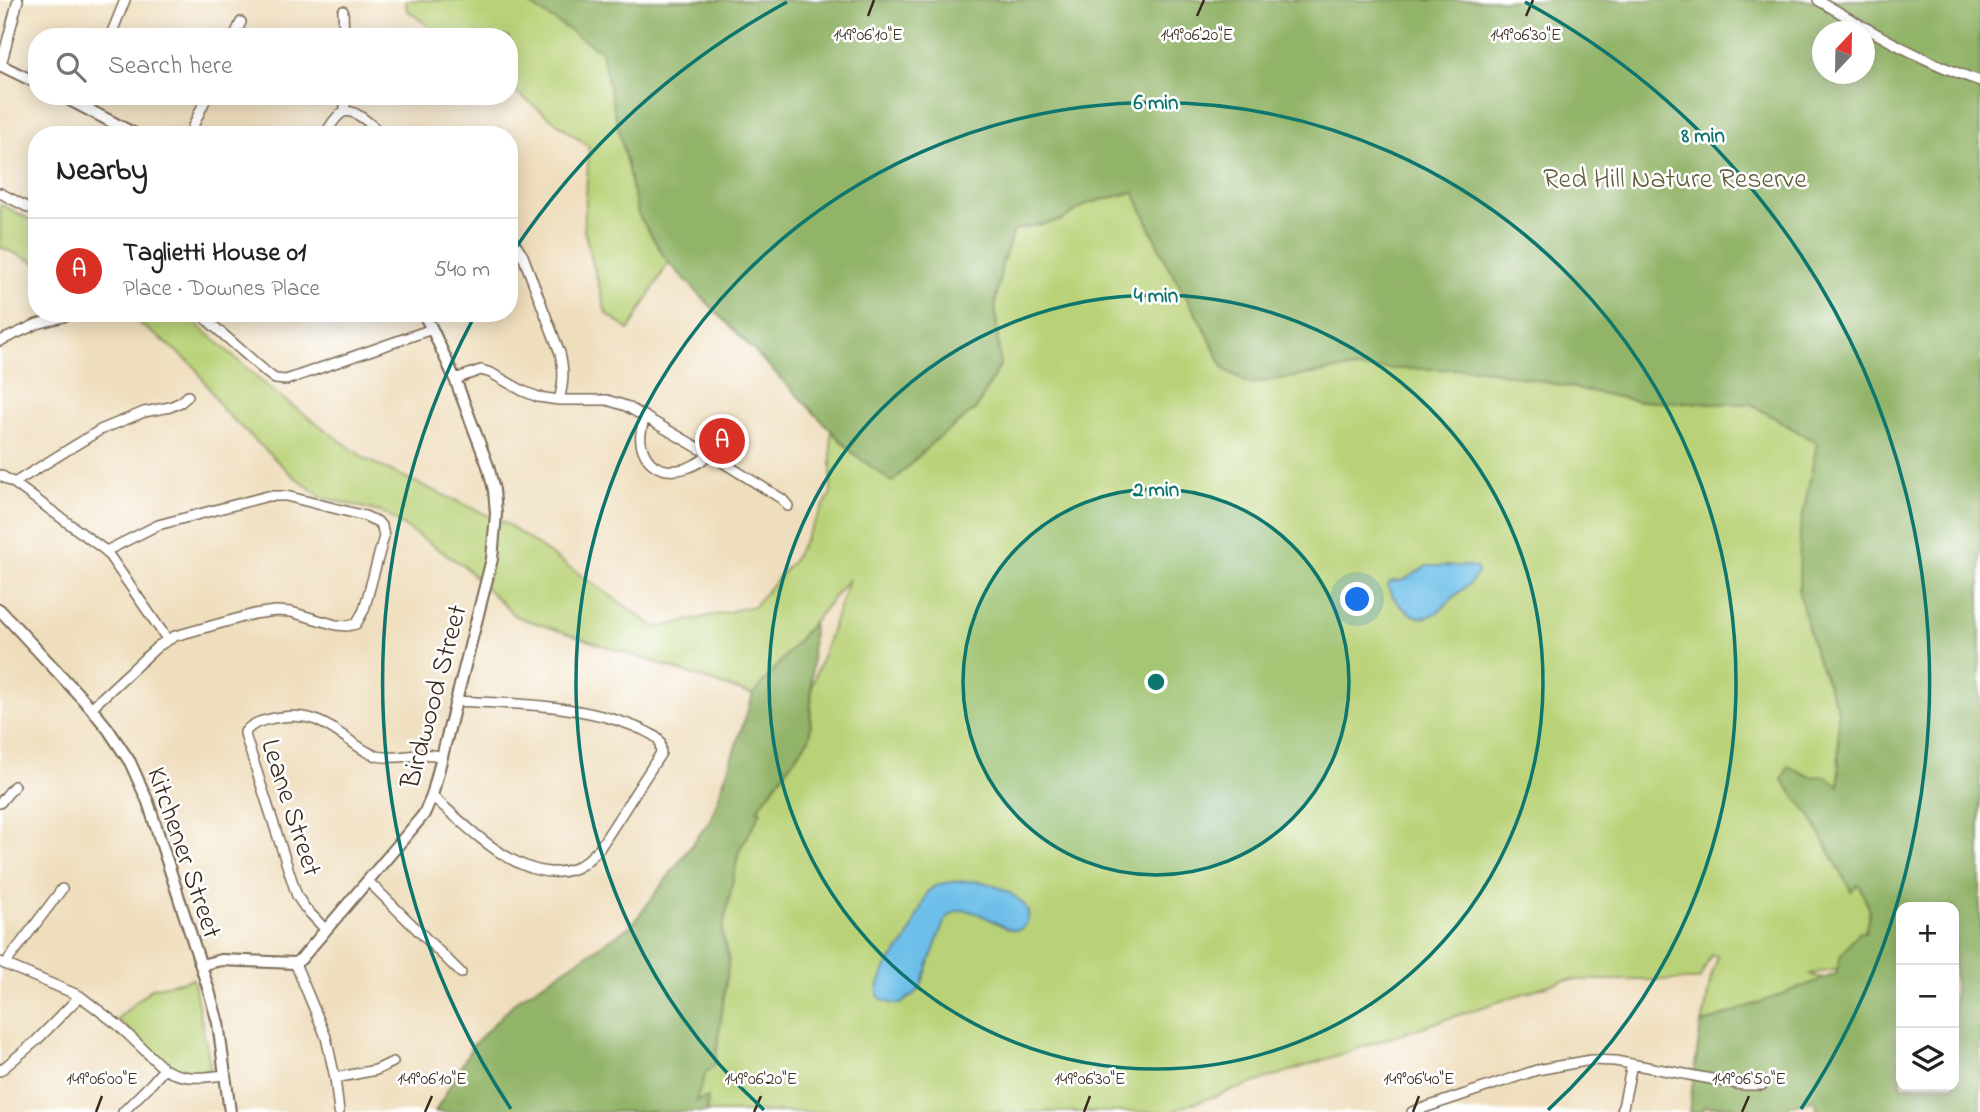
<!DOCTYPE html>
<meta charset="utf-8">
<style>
:root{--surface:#fff;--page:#f2f2f2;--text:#222;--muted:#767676;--line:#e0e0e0;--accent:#d93025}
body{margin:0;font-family:"Indie Flower",sans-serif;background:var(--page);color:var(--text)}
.controls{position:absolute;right:21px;bottom:21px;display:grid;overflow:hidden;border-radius:14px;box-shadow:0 4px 18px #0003}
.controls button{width:63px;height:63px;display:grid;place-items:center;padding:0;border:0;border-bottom:2px solid var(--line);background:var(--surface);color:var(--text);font:35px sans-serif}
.compass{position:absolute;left:1812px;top:21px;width:63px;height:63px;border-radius:50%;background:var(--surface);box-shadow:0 4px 18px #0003;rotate:22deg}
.you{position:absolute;left:1358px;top:600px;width:24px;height:24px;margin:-18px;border:5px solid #fff;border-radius:50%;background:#1a73e8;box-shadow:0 0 0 10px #1a73e833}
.badge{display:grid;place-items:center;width:46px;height:46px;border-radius:50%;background:var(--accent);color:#fff;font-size:23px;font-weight:700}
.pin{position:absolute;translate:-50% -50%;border:4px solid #fff;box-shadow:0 2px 7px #0006}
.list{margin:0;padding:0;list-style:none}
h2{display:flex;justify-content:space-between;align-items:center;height:91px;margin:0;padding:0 28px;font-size:30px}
h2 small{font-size:23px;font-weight:400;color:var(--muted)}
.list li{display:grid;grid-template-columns:46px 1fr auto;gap:21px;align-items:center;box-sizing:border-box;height:105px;padding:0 28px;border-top:2px solid var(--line)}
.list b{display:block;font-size:26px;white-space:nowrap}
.list p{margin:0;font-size:23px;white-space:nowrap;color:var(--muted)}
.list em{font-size:23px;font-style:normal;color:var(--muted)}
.icon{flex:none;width:38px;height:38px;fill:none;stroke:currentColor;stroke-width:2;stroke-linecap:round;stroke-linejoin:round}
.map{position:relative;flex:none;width:1980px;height:1112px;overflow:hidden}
.search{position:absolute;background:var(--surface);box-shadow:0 4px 18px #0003;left:28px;top:28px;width:490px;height:77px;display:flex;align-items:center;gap:18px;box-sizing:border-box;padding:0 24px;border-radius:28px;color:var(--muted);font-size:26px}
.panel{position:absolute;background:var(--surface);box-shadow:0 4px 18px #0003;left:28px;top:126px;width:490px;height:196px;border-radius:28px}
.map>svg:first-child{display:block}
.green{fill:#b9d277;stroke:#7a7e4a;stroke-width:2}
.forest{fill:#92b468;stroke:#666f43;stroke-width:2;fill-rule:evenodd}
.water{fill:#6dbfe9;stroke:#547484;stroke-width:2}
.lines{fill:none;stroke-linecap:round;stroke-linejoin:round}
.minor-casing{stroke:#7a6956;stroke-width:12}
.tertiary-casing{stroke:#7a6956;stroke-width:14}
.minor{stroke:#fff;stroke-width:9}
.tertiary{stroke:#fff;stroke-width:10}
.ticks{fill:none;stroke:#3b2a1e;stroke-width:2.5}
.ring{fill:none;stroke:#0f766e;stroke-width:3.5}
.labels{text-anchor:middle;stroke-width:5;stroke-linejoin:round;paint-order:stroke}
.park-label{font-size:28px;fill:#615c39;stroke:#fff}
.street-label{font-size:28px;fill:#3b2a1e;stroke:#fff}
.ticks-label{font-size:18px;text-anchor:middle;fill:#3b2a1e;stroke:#fff;stroke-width:5;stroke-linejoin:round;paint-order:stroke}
.centre{fill:#0f766e;stroke:#fff;stroke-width:3.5}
.ring-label{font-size:21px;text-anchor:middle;font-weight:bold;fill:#0f766e;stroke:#fff;stroke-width:5;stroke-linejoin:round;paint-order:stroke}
</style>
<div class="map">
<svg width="1980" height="1112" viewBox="0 0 1980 1112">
<rect width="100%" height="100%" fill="#fff"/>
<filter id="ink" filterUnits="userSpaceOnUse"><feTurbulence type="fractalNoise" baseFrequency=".0143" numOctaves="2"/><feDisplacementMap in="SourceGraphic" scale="14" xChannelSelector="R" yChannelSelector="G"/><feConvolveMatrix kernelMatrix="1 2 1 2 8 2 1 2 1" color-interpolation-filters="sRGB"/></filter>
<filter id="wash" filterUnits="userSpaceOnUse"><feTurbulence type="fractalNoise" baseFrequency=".00686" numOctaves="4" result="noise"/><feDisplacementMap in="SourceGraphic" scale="28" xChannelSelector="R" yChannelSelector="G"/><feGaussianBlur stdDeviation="1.57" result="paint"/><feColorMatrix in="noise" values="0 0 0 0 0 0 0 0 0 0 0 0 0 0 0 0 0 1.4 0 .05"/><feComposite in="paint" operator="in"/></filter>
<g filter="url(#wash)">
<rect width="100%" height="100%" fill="#efdebd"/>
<!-- green -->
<path class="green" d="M406 0H1782L1822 32V74H1864L1980 1112H1818L1814 1098 1746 1070 1695 1064 1711 977 1718 957 1711 955 1699 980H1564L1176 1109 1175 1112H625L699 890 810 737 812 686 849 579 753 695 515 616 465 567 384 513 321 497 291 474 224 411 194 366 170 346 125 313H184L275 393 367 460 507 524 657 628 754 606 792 562 831 493V431L854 454 933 442 976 409 1000 365 995 305 1002 263 1014 230 1061 220 1089 203 1134 192 1166 262 1206 331 1224 369 1249 384 1342 369H1482L1638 401 1751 404 1818 444 1800 530 1815 653 1838 710 1840 809 1837 836 1870 910 1858 966 1809 974 1882 999 1901 1086H1954V907L1875 369 1114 76 746 129 629 330 606 313 584 230 589 147 509 87V37H443L407 10Z
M0 204 37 223V263L0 247Z
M193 979 211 1069C176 1086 141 1040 117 1019L152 988Z"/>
<!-- forest -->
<path class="forest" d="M523 0H1980V1112H1818L1815 1100 1787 1106V1109C1773 1112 1751 1109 1736 1109L1733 1106 1704 1107 1703 1112H1689L1701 1024 1836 974 1841 955 1860 931 1865 932 1870 910 1859 885 1851 891 1810 815 1782 780 1788 766 1811 777 1826 776 1839 786 1838 710 1815 653 1799 593 1800 530 1817 443 1751 404 1638 401 1482 369H1342L1249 384 1224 369 1206 331 1166 262 1134 192 1089 203 1061 220 1014 230 1002 263 995 305 1000 365 976 409 933 442 892 482 854 454 667 261 638 214 601 51ZM1822 32H1864V74H1822ZM1901 907H1954V1086H1901Z
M813 622 810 737 757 810 761 812 739 851 722 933 729 959 715 1065 706 1072 696 1101 708 1097 707 1112H435L473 1045 516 1001 632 925 711 819 753 695Z"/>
<!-- water -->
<path class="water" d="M1427 566H1470L1477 569 1478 573C1472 583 1462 589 1454 597 1435 615 1423 629 1399 604 1394 598 1389 593 1388 585L1390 582 1404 580Z
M964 881C971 881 979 881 986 883 999 886 1033 902 1028 919 1017 958 964 877 942 927L920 989 901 1004H893L882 1000 878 995V987L886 967 907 940 928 891C938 882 952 882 964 881Z"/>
</g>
<g filter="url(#ink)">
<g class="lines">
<!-- minor casing -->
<g class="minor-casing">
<path id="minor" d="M1818 0C1871 31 1922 62 1980 81
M343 11 344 37
M110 37 125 0
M234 37 241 22
M1 65 18 0
M345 96V111
M83 107 87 96
M189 135 207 96
M325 135C329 128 336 115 344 112 356 108 374 128 383 135
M0 193 37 212
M509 234 523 256 560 353C564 371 564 382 559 400
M199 313 267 373 275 379 286 380 432 329
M0 341 37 324 78 313
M455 379 481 370 491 373 523 391 538 397 559 400H607L626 406 709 454 782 499 788 506
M645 416C642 427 638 439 643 450 654 480 691 473 709 454
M0 475 14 483 106 551 167 639
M14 483 100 430 144 412 170 407 181 402 188 396
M91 708 158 646 175 636 254 614 275 611 291 612 336 625 347 626 356 624 364 610 384 536 382 527 378 522 365 516 286 496H268L158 525 106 551
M432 796C466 825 523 887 573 869 583 866 591 857 599 849L661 753C661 752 660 743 660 742 657 736 649 733 643 730 584 704 519 704 456 701
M0 803 14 786
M368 881 461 973
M326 930 305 908 297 896 246 738 245 732C253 722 262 721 274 718 309 712 322 721 349 740 358 746 366 753 377 756 399 761 422 750 442 757
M0 962 80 996 118 1025 164 1069C183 1080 203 1078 224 1075
M295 963 326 1037 335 1078 339 1112
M7 965 9 959 62 889
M0 1071 36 1041 80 996
M335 1078 376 1070 393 1062
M123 1112 152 1083 164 1069
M1412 1112 1537 1070 1591 1060 1615 1061 1743 1085H1762
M1622 1112 1632 1064"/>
</g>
<!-- tertiary casing -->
<g class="tertiary-casing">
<path id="tertiary" d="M0 65 37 83
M62 96 137 135
M0 610 91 708 108 729 130 762 148 802 210 994 218 1023 230 1112
M201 965 221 960 295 963 301 959 410 831 424 814 432 796 492 559 496 514 494 490 488 466 455 379 432 329 423 313"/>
</g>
<!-- minor -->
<use href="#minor" class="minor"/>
<!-- tertiary -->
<use href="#tertiary" class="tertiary"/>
</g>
</g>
<!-- ticks -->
<path class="ticks" d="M868 16 874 0M1197 16 1204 0M1526 16 1533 0M96 1112 102 1096M425 1112 432 1096M754 1112 761 1096M1084 1112 1090 1096M1413 1112 1419 1096M1742 1112 1749 1096"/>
<!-- distance rings -->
<circle cx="1156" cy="682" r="193" fill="#0f766e" fill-opacity=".12"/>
<g class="ring">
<circle cx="1156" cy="682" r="193"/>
<circle cx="1156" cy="682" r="387"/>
<path d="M764 1110A580 580 0 1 1 1548 1110"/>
<path d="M511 1109A774 774 0 0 1 473 319M511 255A774 774 0 0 1 787 2M1525 2A774 774 0 0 1 1801 1109"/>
</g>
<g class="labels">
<!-- park labels -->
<g class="park-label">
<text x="1675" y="187">Red Hill Nature Reserve</text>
</g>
<!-- street labels -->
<g class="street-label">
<text transform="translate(432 696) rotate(-75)" y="10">Birdwood Street</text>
<text transform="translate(293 807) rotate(72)" y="10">Leane Street</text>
<text transform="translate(186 852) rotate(71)" y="10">Kitchener Street</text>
</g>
</g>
<g class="ticks-label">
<text x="868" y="40">149°06'10"E</text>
<text x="1197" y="40">149°06'20"E</text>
<text x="1526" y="40">149°06'30"E</text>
<text x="102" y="1084">149°06'00"E</text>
<text x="432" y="1084">149°06'10"E</text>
<text x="761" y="1084">149°06'20"E</text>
<text x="1090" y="1084">149°06'30"E</text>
<text x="1419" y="1084">149°06'40"E</text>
<text x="1749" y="1084">149°06'50"E</text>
</g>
<circle cx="1156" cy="682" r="10" class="centre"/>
<g class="ring-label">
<text x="1156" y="109">6 min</text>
<text x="1703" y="142">8 min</text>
<text x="1156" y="302">4 min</text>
<text x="1156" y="496">2 min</text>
</g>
</svg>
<div class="controls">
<button>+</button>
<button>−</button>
<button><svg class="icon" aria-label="layers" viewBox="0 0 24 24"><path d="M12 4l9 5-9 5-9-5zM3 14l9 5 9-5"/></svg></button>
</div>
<svg class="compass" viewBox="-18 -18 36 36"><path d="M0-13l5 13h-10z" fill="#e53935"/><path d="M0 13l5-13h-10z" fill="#767676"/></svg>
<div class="you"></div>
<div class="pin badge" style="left:722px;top:441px">A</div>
<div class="search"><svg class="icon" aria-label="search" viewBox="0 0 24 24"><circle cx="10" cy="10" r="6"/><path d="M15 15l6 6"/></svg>Search here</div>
<section class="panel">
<h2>Nearby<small></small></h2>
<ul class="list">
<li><span class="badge">A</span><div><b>Taglietti House 01</b><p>Place · Downes Place</p></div><em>540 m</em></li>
</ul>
</section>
</div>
